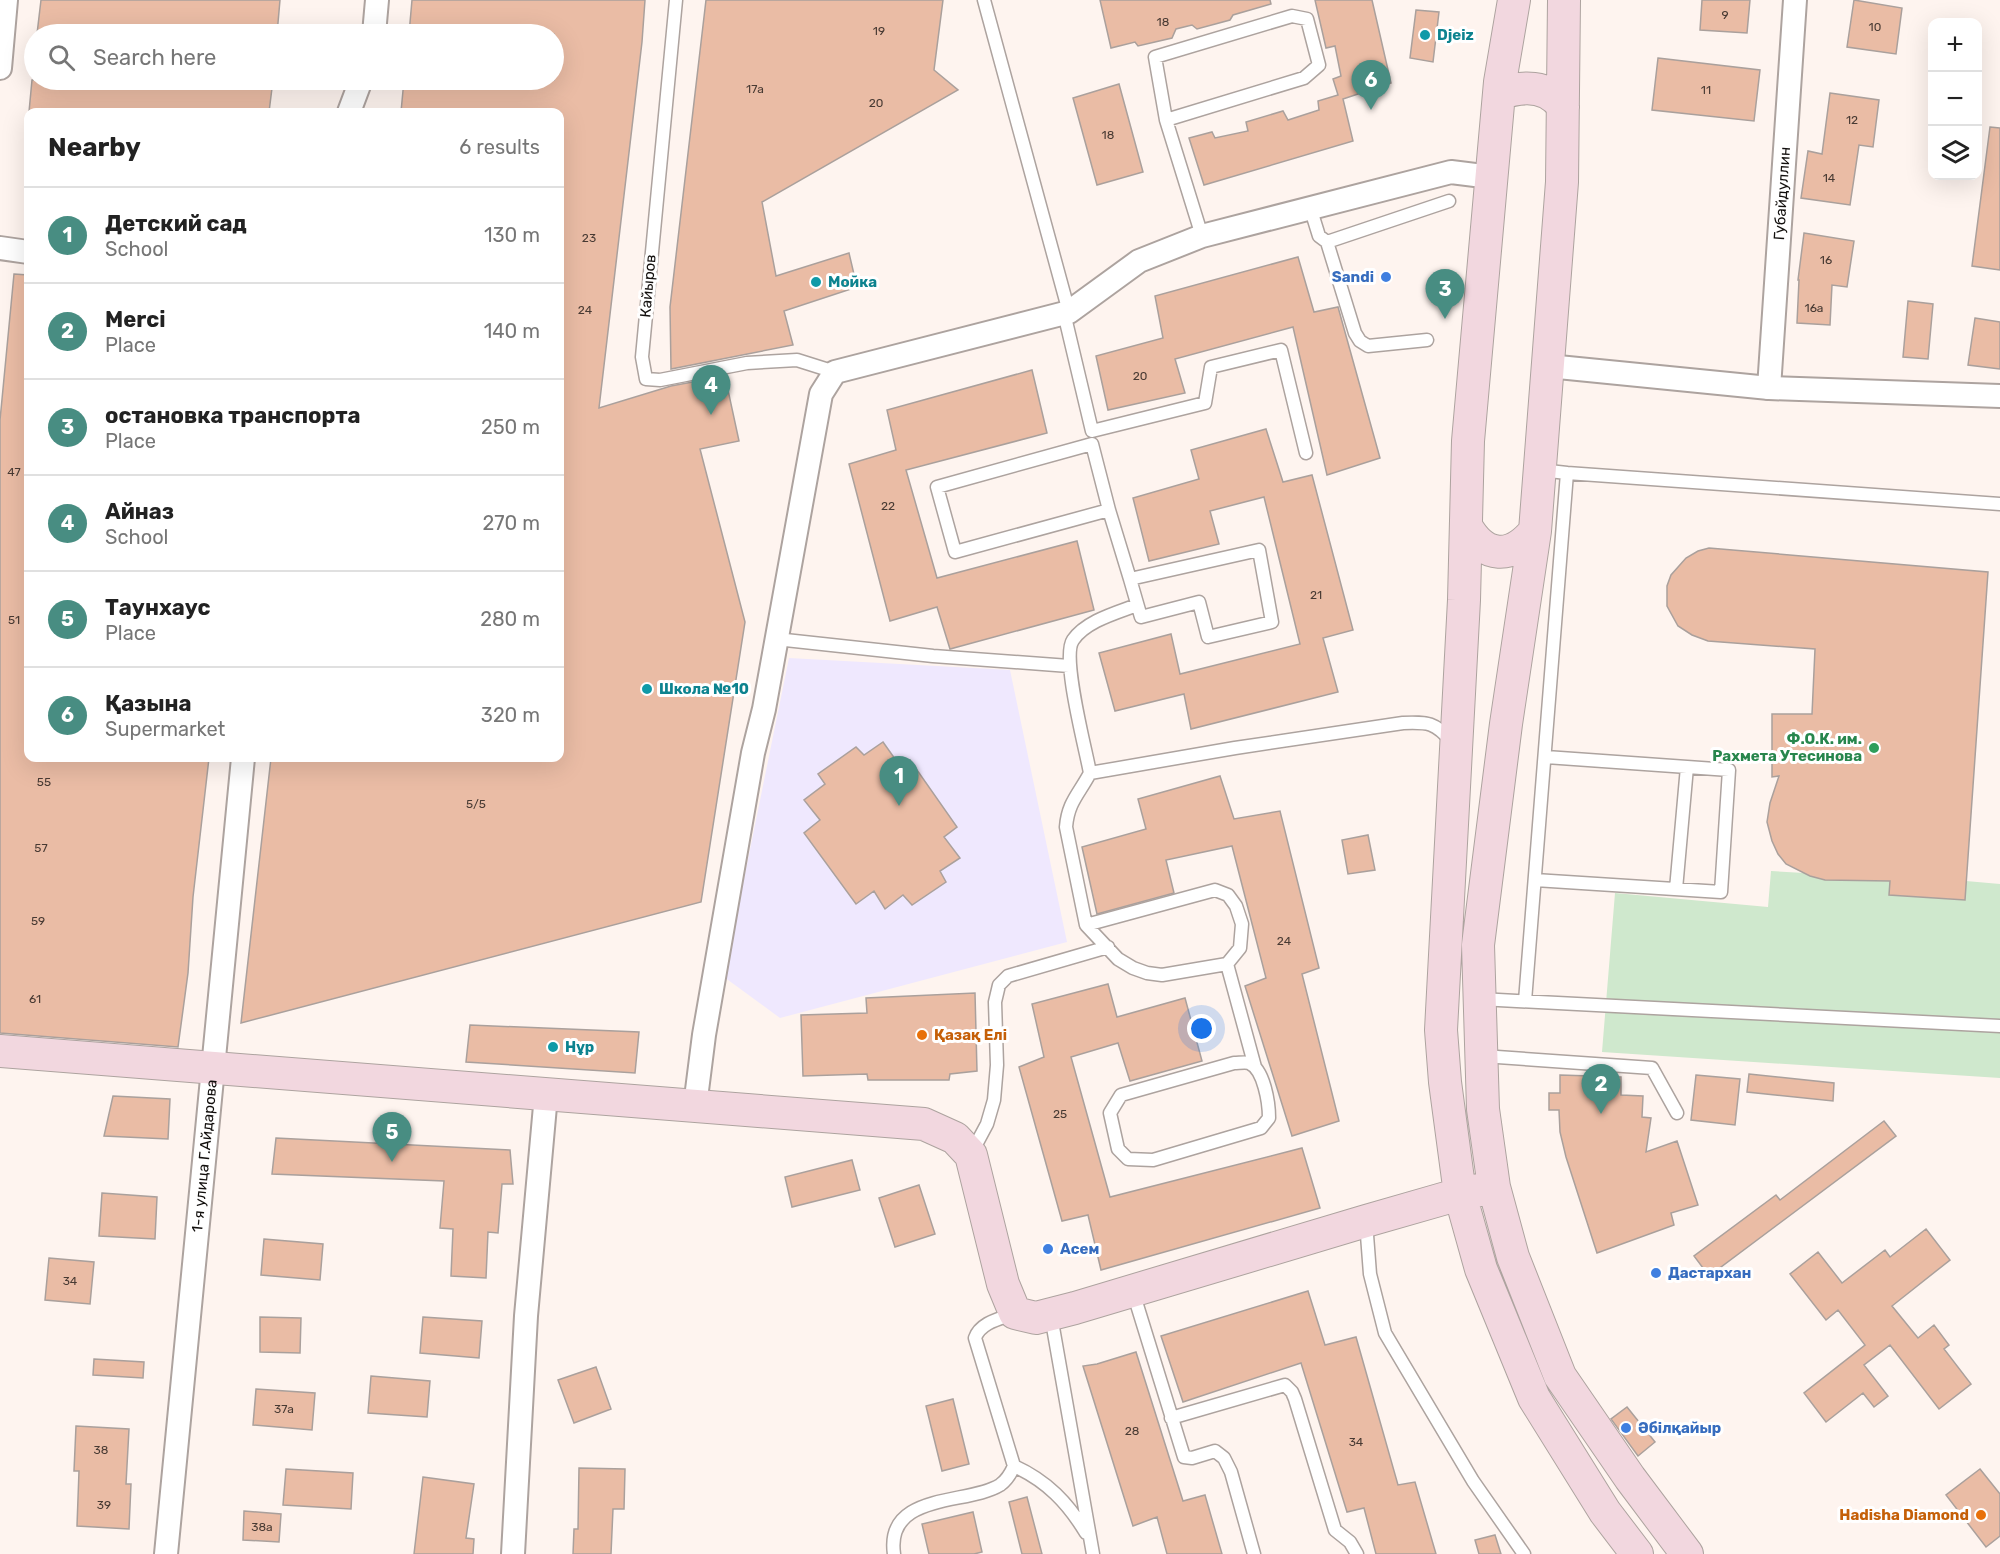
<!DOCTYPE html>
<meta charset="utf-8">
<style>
:root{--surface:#fff;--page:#f2f2f2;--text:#222;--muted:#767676;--line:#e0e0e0;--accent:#488d82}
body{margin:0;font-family:Rubik,sans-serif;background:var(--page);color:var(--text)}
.controls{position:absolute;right:18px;top:18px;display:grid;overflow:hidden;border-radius:12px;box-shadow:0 6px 24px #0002}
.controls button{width:54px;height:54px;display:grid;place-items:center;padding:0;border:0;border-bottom:2px solid var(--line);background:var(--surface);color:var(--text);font:30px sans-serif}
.you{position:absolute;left:1202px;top:1029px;width:21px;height:21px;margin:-15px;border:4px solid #fff;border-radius:50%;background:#1a73e8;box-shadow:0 0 0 9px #1a73e833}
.badge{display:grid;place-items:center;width:39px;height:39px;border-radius:50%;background:var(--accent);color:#fff;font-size:20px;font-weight:700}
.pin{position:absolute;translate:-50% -50px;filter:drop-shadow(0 2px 3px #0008)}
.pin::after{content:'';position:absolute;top:32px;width:21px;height:18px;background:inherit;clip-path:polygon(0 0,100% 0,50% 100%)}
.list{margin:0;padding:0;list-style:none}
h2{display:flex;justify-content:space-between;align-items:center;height:78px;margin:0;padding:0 24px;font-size:26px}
h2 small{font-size:20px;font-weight:400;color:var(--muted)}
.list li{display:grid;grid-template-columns:39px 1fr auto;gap:18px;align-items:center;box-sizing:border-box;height:96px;padding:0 24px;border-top:2px solid var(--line)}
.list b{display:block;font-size:22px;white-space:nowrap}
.list p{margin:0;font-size:20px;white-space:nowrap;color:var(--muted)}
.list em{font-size:20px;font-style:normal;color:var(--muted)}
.icon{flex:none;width:33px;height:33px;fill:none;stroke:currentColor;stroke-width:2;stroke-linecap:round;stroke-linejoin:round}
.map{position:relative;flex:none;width:2000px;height:1554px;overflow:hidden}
.search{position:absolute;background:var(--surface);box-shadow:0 6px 24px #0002;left:24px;top:24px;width:540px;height:66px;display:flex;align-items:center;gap:15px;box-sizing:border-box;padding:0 21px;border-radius:33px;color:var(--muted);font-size:22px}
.panel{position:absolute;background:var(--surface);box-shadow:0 6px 24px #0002;left:24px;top:108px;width:540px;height:654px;border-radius:12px}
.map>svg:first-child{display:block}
.education{fill:#efe8fe}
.green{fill:#cfe8cd}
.building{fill:#eabca5;stroke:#aaa09c;stroke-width:1.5}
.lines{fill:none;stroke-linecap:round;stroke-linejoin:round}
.lane-casing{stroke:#ada39f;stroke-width:15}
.street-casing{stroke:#ada39f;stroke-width:26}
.secondary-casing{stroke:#ada39f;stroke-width:34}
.lane{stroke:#fff;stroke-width:12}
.street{stroke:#fff;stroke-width:22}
.secondary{stroke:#f2d7df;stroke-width:32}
.culture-dot{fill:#0f9aa8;stroke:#fff;stroke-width:2}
.shop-dot{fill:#3f7fe0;stroke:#fff;stroke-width:2}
.leisure-dot{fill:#2e9e5b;stroke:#fff;stroke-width:2}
.food-dot{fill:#e8710a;stroke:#fff;stroke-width:2}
.labels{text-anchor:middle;stroke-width:6;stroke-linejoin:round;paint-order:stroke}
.number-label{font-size:12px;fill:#483a33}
.culture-label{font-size:15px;font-weight:bold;fill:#0d838f;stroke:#fff;text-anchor:start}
.street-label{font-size:15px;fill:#120f0d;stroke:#fff}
.shop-label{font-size:15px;font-weight:bold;fill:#366cbe;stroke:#fff;text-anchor:start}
.leisure-label{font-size:15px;font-weight:bold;fill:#27864d;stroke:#fff;text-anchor:end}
.food-label{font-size:15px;font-weight:bold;fill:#c56008;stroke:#fff;text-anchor:start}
</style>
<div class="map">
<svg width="2000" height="1554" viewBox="0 0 2000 1554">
<rect width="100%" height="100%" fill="#fef4ef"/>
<!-- education -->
<path class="education" d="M789 658 1010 670 1067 942 780 1018 724 977Z"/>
<!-- green -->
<path class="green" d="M1771 871 1804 873 1825 880 1890 881 1889 895 1964 900 1966 881 2000 884V1078L1602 1052 1615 893 1768 907Z"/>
<!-- building -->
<path class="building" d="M41 0H280L277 34H37Z
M412 0H645L642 42 599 408 671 386 725 376 739 441 700 449 745 622 701 902 241 1023 271 758H560V112H401L404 80H554V34H409Z
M706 0H943L934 70 958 90 762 202 776 276 849 253 857 287 784 311 793 345 671 369 670 307Z
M1100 0H1270L1271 4 1233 15 1230 20 1197 29 1192 25 1176 29 1172 38 1138 46 1135 42 1111 48Z
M1315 0H1372L1391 83 1343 99 1353 141 1204 185 1189 138 1212 132 1215 138 1248 131 1246 122 1283 111 1288 120 1319 110 1318 101 1338 95 1333 79 1341 76 1335 46 1326 48Z
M1702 0H1750L1747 33 1700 30Z
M1854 0 1902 8 1896 54 1847 47Z
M1416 10 1439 12 1433 62 1410 58Z
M1658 58 1760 70 1754 121 1652 110Z
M32 80H273L269 112H29Z
M1119 84 1143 172 1097 185 1073 98Z
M1830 93 1879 100 1873 147 1859 145 1850 205 1801 198 1808 151 1822 154Z
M1990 127 2000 128V270L1972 266Z
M1804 233 1854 241 1847 287 1832 285 1830 325 1797 323 1799 280H1798Z
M1298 257 1314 312 1338 307 1380 458 1327 475 1293 327 1175 359 1185 393 1108 410 1096 356 1163 338 1155 296Z
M14 274 28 275V758H209L193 897 188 973 178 1047 0 1033V420Z
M1908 301 1933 304 1928 359 1903 357Z
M1975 318 2000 322V369L1968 365Z
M1032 370 1047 433 906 470 937 578 1077 541 1094 610 950 649 937 607 890 621 849 464 896 450 887 410Z
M1266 429 1283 482 1312 475 1353 630 1323 638 1338 692 1191 729 1184 694 1115 711 1099 653 1171 634 1180 674 1300 644 1264 497 1210 511 1219 544 1149 561 1133 498 1199 479 1191 450Z
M1709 548 1988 572 1965 900 1889 895 1890 881 1825 880 1810 876 1786 864 1778 854 1772 841 1767 822 1770 803 1779 776 1772 777V714H1812L1815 649 1708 641 1692 635 1678 626 1667 606V586L1671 575 1686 558 1698 551Z
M883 742 900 766 910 760 957 827 944 837 960 858 940 871 946 882 912 905 903 895 885 909 874 891 856 904 804 833 820 820 804 800 825 784 818 774 856 747 864 755Z
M1220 776 1234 819 1280 811 1319 968 1302 974 1339 1121 1292 1136 1245 986 1266 978 1232 846 1166 860 1174 893 1097 914 1082 847 1146 829 1138 799Z
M1368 835 1375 870 1348 874 1342 840Z
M1108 984 1117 1017 1185 998 1202 1061 1130 1081 1118 1043 1071 1057 1110 1197 1302 1148 1320 1208 1101 1270 1088 1215 1062 1221 1019 1067 1044 1057 1032 1004Z
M975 993 977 1071 950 1074 949 1080H868L867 1074 803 1076 801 1015 867 1013 866 998Z
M470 1025 639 1032 635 1073 466 1062Z
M1749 1074 1834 1083 1833 1101 1747 1092Z
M1560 1075 1621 1077V1095L1643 1096 1642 1117 1651 1118 1646 1152 1677 1141 1698 1205 1671 1213 1674 1225 1597 1253 1566 1157 1560 1132 1559 1110H1549V1093H1560Z
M1696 1075 1740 1079 1735 1125 1691 1120Z
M113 1096 170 1099 168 1139 104 1136Z
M1884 1121 1896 1136 1709 1276 1694 1256 1776 1195 1780 1200Z
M276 1138 510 1150 513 1184H502L498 1233 488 1232 486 1278 451 1276 453 1229 440 1228 444 1181 272 1174Z
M852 1160 860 1190 792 1207 785 1177Z
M919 1185 935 1234 895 1247 879 1198Z
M102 1193 157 1197 155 1239 99 1236Z
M1926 1229 1950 1260 1892 1306 1918 1338 1934 1325 1949 1345 1944 1349 1971 1384 1939 1409 1890 1345 1864 1365 1888 1396 1874 1407 1863 1393 1826 1422 1804 1393 1865 1345 1838 1310 1826 1320 1790 1274 1818 1252 1842 1283 1885 1250 1890 1257Z
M264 1239 323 1244 320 1280 261 1275Z
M49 1258 94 1262 90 1304 45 1300Z
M1308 1291 1325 1345 1356 1337 1398 1485 1415 1482 1436 1554H1376L1364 1508 1347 1512 1301 1363 1183 1402 1161 1336Z
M260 1317 301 1318 300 1353 260 1352Z
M423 1317 482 1321 479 1358 420 1353Z
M1136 1352 1183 1501 1205 1495 1222 1554H1167L1157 1517 1133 1526 1083 1366 1097 1364Z
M94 1359 144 1362 143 1378 93 1375Z
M596 1367 611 1409 574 1423 558 1380Z
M371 1376 430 1381 427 1417 368 1413Z
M256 1389 315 1393 312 1430 253 1425Z
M953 1399 969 1464 942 1471 926 1406Z
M1627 1407 1655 1442 1638 1456 1611 1419Z
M76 1426 129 1429 126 1484H131L129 1529 77 1526 79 1471H74Z
M579 1468 625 1469 624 1509H613L611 1554H573L574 1529H578Z
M286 1469 353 1473 351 1509 283 1505Z
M1980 1469 2000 1494V1536L1986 1547 1946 1495Z
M423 1477 474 1484 466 1538 474 1539 473 1554H414Z
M1027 1497 1042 1554H1022L1009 1502Z
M244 1511 281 1514 279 1542 243 1540Z
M973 1512 982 1552 974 1554H929L922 1524Z
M1495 1535 1501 1554H1479L1475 1540Z"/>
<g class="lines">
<!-- lane casing -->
<g class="lane-casing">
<path id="lane" d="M676 0 642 357 646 379 660 380 747 363 797 360 835 372
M984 0 1069 312
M1166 120 1304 78 1319 65 1307 19 1292 16 1155 57 1166 120 1202 236
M1310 207 1319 236 1327 242 1449 201
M1327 242 1355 333 1360 341 1368 346 1427 340
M1064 313 1092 431 1205 403 1211 367 1281 350 1306 453
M1567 473 2000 504
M1109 510 955 552 937 487 1092 444 1109 510 1130 579
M1259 550 1272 622 1208 637 1199 602 1141 617 1130 579Z
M1137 605C1116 613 1086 621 1073 640 1061 657 1086 750 1090 773L1235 748 1403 723C1428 722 1435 722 1452 742
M776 639 933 656 1069 666
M1546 757 1687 767
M1090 773C1079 794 1068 802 1066 827L1086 925 1215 890 1228 895 1236 906 1242 924 1240 948 1227 964 1255 1067
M1535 880 1721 892 1729 770 1687 767 1676 889
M1086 925 1118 959 1133 968 1147 973 1162 975 1227 964
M1480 999 2000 1026
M1525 1001 1567 473 1540 470
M1483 1056 1652 1068 1677 1113
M1234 1063C1239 1063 1245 1062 1249 1063 1264 1069 1269 1103 1269 1118L1261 1128 1153 1160 1128 1159 1118 1149 1110 1113 1121 1095Z
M971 1154 987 1124 994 1100 997 1065 995 1002 999 985 1008 976 1108 947
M1366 1222 1370 1274 1385 1333 1473 1481 1524 1554
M1133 1292 1184 1457 1192 1458 1215 1451 1224 1458 1231 1472 1254 1554
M1051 1316 1093 1554
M1171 1418 1285 1385 1292 1392 1295 1399 1335 1530 1350 1542 1357 1554
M1014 1466C1047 1481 1068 1503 1086 1533
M894 1554C885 1492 968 1505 1000 1485 1007 1480 1011 1473 1014 1466L975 1338C980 1323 999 1319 1013 1314"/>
</g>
<!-- street casing -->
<g class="street-casing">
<g id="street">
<path d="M374 34 377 0"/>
<path d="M0 68 6 0"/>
<path d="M349 112 361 80"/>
<path d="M0 248 28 252"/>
<path d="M1548 366 1769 388 2000 396"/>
<path id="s1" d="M1769 388 1795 0"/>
<path d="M695 1106 704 1035 753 753 764 709 821 394 835 372 1069 312 1139 261 1202 236 1451 172 1491 177"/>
<path id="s2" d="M166 1554 243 758"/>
<path d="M513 1554 526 1316 546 1095"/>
</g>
</g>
<!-- secondary casing -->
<g class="secondary-casing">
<path id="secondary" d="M1514 0 1500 82 1468 441 1464 600 1441 1030 1445 1082 1460 1194 1481 1269 1534 1398 1605 1512 1637 1554
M1564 0 1562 182 1535 531 1506 724 1478 945 1483 1109 1494 1187 1513 1257 1560 1376 1630 1478 1687 1554
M1499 94C1521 86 1548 84 1563 107
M1466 526C1485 559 1511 560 1535 531
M0 1051 924 1124 955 1138 971 1155 1003 1284 1015 1313 1036 1318 1075 1308 1366 1221 1460 1194 1494 1187"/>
</g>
<!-- lane -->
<use href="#lane" class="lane"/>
<!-- street -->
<use href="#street" class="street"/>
<!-- secondary -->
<use href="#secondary" class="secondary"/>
</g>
<!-- markers -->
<g class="culture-dot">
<circle cx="1425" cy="35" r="6"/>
<circle cx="816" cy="282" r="6"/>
<circle cx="647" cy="689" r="6"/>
<circle cx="553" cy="1047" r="6"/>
</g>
<g class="shop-dot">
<circle cx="1386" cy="277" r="6"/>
<circle cx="1048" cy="1249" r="6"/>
<circle cx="1656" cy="1273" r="6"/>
<circle cx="1626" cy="1428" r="6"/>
</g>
<circle class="leisure-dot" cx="1874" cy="748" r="6"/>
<g class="food-dot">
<circle cx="922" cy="1035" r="6"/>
<circle cx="1981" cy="1515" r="6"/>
</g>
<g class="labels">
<!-- number labels -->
<g class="number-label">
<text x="1725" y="19">9</text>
<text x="1163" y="26">18</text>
<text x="1875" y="31">10</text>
<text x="879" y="35">19</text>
<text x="755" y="93">17а</text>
<text x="1706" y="94">11</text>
<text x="876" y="107">20</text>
<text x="1852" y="124">12</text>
<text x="1108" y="139">18</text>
<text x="1829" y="182">14</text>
<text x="589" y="242">23</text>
<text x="1826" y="264">16</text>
<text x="1814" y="312">16а</text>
<text x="585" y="314">24</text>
<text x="1140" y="380">20</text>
<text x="14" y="476">47</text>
<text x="888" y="510">22</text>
<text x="1316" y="599">21</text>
<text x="14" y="624">51</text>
<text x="44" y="786">55</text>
<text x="476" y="808">5/5</text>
<text x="41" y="852">57</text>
<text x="38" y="925">59</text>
<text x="1284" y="945">24</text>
<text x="35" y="1003">61</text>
<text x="1060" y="1118">25</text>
<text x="70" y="1285">34</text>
<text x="284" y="1413">37а</text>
<text x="1132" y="1435">28</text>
<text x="1356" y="1446">34</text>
<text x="101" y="1454">38</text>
<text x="104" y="1509">39</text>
<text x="262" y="1531">38а</text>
</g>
<!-- culture labels -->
<g class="culture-label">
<text x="1437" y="40">Djeiz</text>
<text x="828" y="287">Мойка</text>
<text x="659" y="694">Школа №10</text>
<text x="565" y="1052">Нұр</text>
</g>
<!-- street labels -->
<g class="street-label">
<text dy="5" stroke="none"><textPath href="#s1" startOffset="195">Губайдуллин</textPath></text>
<text transform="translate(648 286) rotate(-85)" y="5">Кайыров</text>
<text dy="5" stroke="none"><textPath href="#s2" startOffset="400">1-я улица Г.Айдарова</textPath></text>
</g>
<!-- shop labels -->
<g class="shop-label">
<text x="1374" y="282" text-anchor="end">Sandi</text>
<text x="1060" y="1254">Асем</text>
<text x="1668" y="1278">Дастархан</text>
<text x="1638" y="1433">Әбілқайыр</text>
</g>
<!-- leisure labels -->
<g class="leisure-label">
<text x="1862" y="744">Ф.О.К. им.<tspan x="1862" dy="17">Рахмета Утесинова</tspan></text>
</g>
<!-- food labels -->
<g class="food-label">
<text x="934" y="1040">Қазақ Елі</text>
<text x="1969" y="1520" text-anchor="end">Hadisha Diamond</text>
</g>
</g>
</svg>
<div class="controls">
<button>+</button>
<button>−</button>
<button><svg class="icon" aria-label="layers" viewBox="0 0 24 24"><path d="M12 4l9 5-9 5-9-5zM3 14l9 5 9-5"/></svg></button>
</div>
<div class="you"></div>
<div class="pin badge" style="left:899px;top:806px">1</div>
<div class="pin badge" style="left:1601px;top:1114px">2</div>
<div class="pin badge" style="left:1445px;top:319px">3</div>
<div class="pin badge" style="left:711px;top:415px">4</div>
<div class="pin badge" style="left:392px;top:1162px">5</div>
<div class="pin badge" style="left:1371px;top:110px">6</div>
<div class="search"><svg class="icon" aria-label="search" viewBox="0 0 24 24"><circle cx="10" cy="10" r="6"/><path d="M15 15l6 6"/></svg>Search here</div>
<section class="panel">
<h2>Nearby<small>6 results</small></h2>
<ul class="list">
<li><span class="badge">1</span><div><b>Детский сад</b><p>School</p></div><em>130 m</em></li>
<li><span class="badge">2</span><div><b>Merci</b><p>Place</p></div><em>140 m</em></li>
<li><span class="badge">3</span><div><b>остановка транспорта</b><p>Place</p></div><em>250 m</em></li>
<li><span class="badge">4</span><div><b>Айназ</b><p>School</p></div><em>270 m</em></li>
<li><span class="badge">5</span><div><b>Таунхаус</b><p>Place</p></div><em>280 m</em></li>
<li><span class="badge">6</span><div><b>Қазына</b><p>Supermarket</p></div><em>320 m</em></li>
</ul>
</section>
</div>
